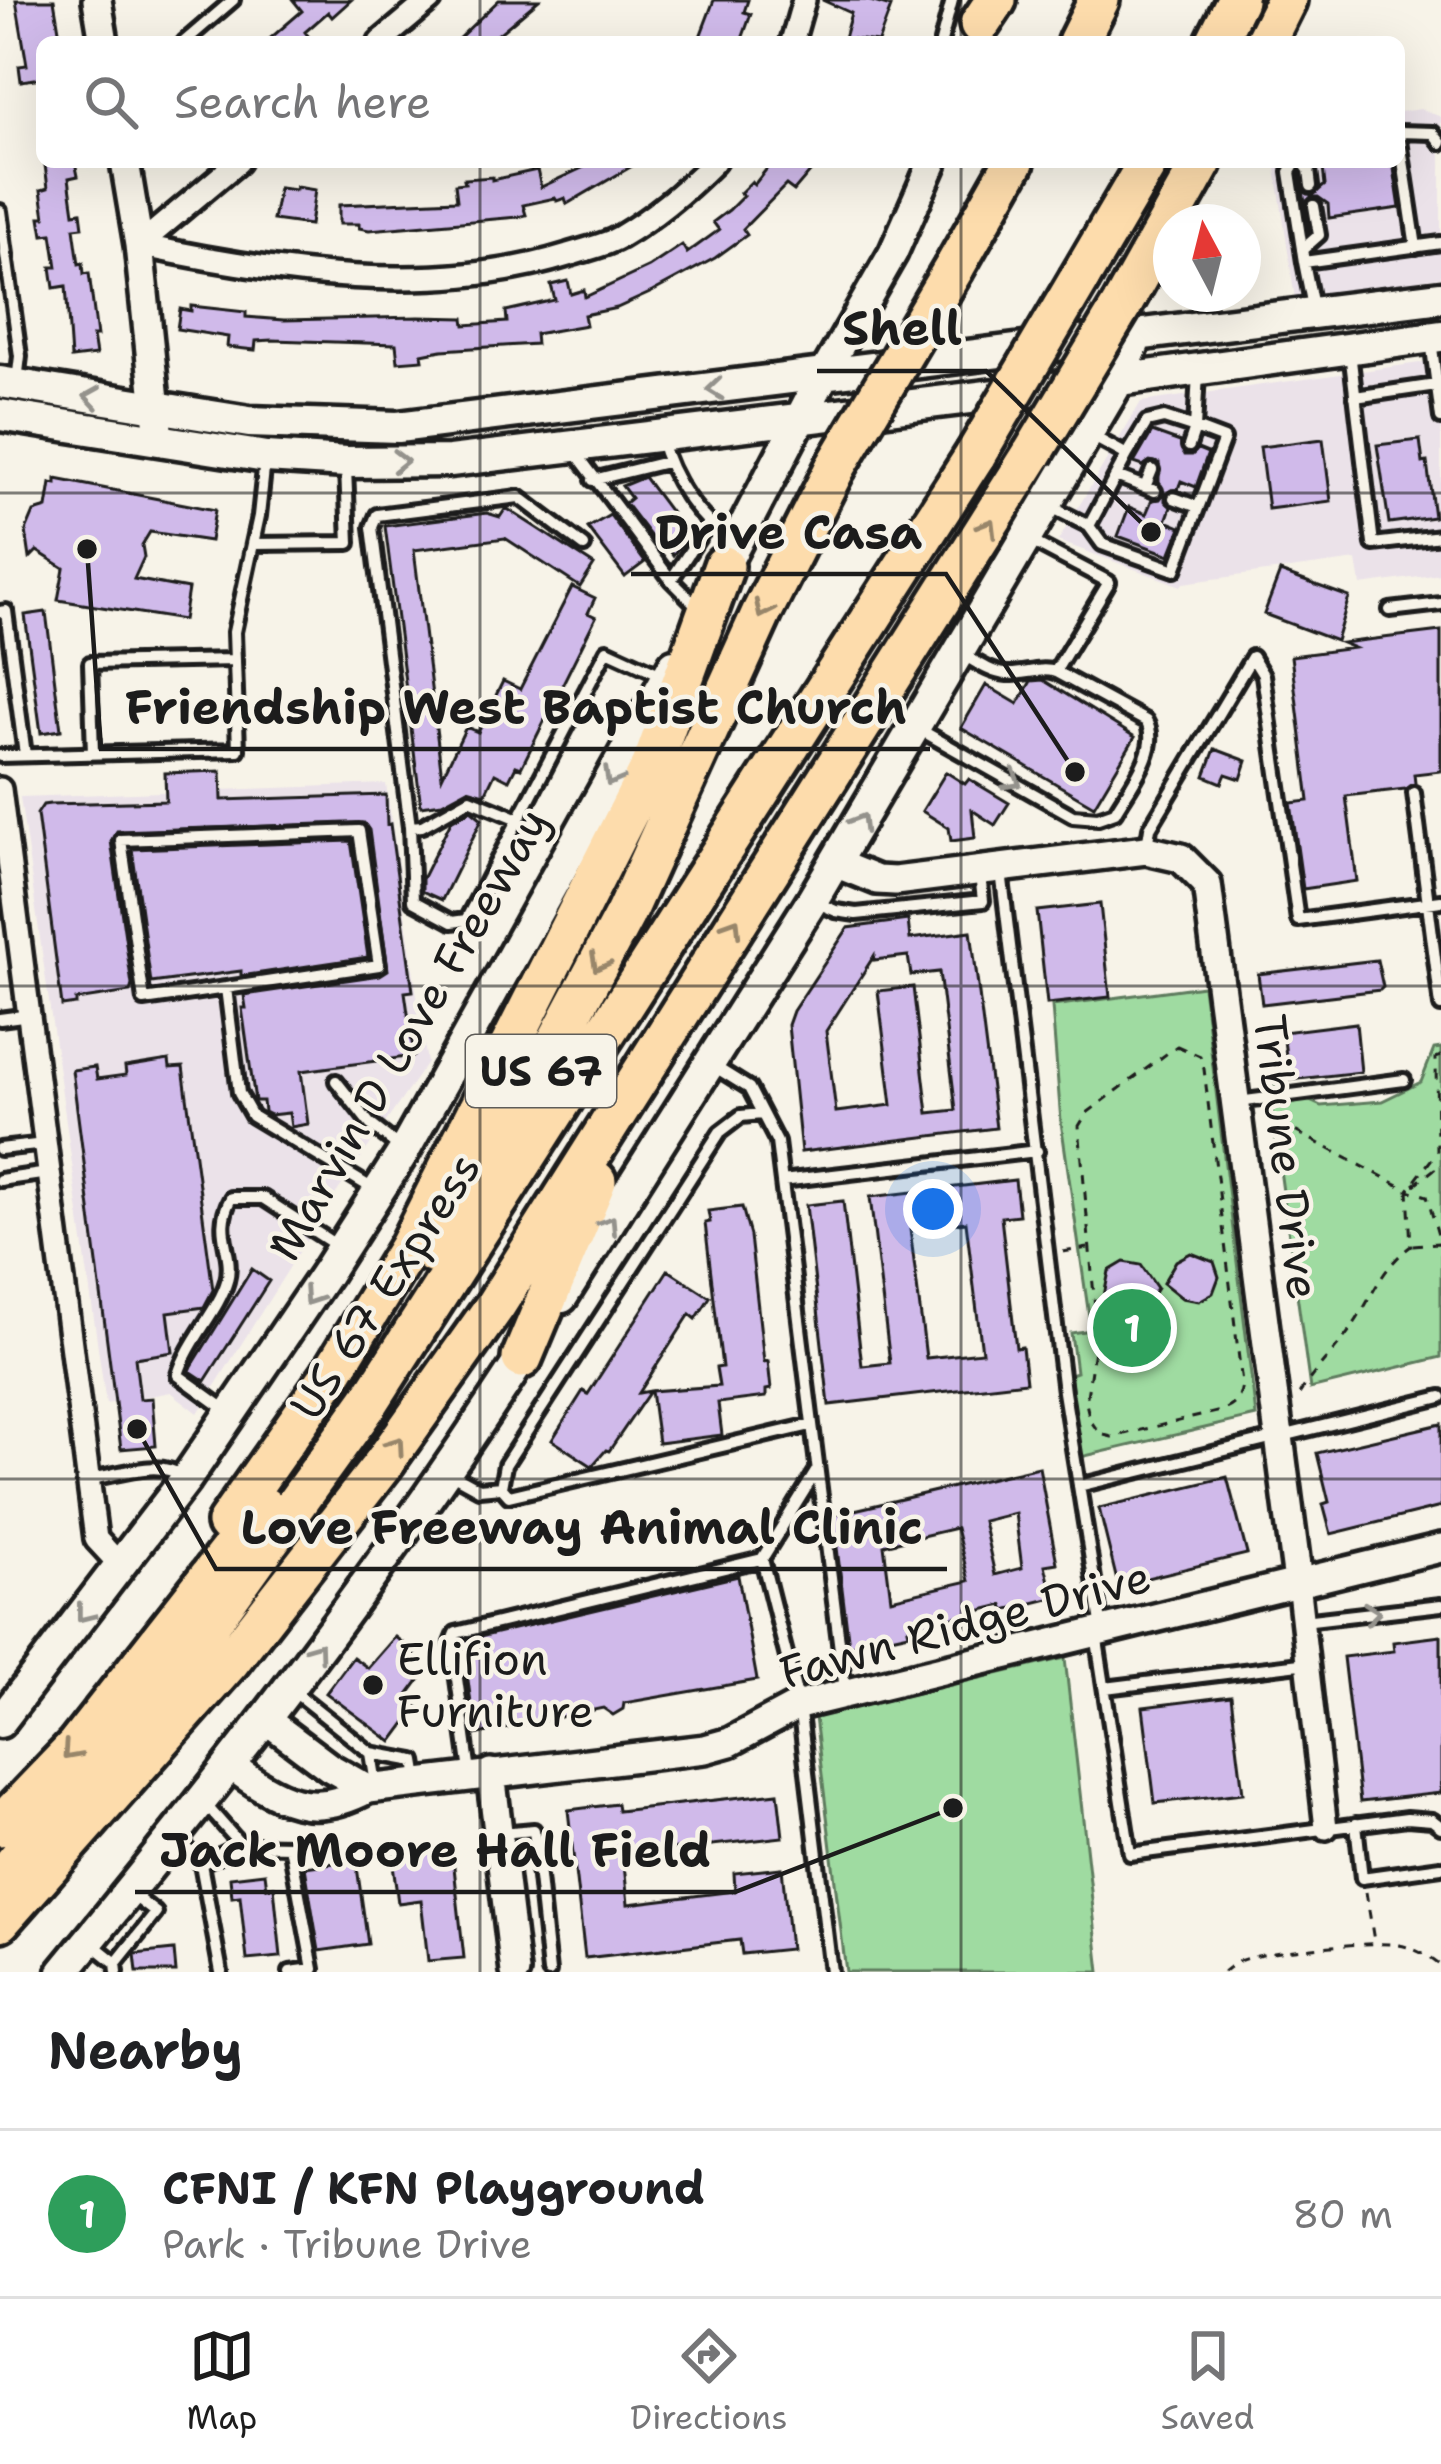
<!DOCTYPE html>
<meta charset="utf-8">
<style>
:root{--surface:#fff;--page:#f6f6f6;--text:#202124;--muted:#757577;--line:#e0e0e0;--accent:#1c1c1c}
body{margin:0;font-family:"Shantell Sans",sans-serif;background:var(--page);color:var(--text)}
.compass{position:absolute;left:1153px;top:204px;width:108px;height:108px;border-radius:50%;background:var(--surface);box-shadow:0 12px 48px #0002;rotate:353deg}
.you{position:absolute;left:933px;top:1209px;width:42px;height:42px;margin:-30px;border:9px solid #fff;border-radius:50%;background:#1a73e8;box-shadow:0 0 0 18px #1a73e833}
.badge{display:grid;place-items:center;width:78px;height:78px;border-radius:50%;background:var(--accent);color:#fff;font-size:39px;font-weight:700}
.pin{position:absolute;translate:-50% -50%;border:6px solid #fff;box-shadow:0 3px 12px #0006}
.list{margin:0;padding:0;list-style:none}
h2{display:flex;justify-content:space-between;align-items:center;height:156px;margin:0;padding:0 48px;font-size:51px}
h2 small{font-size:39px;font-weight:400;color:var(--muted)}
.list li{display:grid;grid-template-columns:78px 1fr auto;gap:36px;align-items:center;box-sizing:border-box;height:168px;padding:0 48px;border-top:3px solid var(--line)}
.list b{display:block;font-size:45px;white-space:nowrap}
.list p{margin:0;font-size:39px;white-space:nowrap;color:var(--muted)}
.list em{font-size:39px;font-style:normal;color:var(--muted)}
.icon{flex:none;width:66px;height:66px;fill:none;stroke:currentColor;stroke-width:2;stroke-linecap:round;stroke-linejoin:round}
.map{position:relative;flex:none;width:1441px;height:1972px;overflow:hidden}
.search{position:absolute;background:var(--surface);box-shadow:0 12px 48px #0002;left:36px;right:36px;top:36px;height:132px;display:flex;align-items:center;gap:30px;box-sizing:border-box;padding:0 42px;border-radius:18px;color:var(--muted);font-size:45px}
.sheet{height:324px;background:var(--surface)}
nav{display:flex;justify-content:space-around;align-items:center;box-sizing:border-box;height:168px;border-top:3px solid var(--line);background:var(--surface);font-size:33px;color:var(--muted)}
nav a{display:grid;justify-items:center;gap:6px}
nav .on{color:var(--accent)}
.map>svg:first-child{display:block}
.built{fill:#ebe2e9}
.green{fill:#9fdba1;stroke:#5e7c5e;stroke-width:3}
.building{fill:#d0baea;stroke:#1c1c1c;stroke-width:3;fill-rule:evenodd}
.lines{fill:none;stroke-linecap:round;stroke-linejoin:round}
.service-casing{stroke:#1c1c1c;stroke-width:20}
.minor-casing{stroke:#1c1c1c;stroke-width:30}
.tertiary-casing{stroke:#1c1c1c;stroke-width:36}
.secondary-casing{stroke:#1c1c1c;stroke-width:39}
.motorway-casing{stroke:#1c1c1c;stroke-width:48}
.path{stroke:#1c1c1c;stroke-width:3;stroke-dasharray:9 9;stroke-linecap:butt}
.service{stroke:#f7f3e8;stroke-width:10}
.minor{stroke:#f7f3e8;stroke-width:21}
.tertiary{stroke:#f7f3e8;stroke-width:27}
.secondary{stroke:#f7f3e8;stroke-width:30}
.motorway{stroke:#fddcac;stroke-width:39}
.motorway-bridge-casing{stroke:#1c1c1c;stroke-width:48;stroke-linecap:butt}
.motorway-bridge{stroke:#fddcac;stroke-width:39}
.oneway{stroke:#94928c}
.oneway2{stroke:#98866b}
.grid{fill:none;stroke:#1c1c1c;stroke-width:3;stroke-opacity:0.55}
.poi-dot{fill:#1c1c1c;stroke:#f7f3e8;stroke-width:4.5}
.labels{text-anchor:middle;stroke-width:9;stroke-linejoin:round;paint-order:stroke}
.shield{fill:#f7f3e8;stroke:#5e5c59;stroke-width:3}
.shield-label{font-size:42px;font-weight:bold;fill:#1c1c1c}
.street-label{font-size:45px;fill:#1c1c1c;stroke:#f7f3e8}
.poi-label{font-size:45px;fill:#1c1c1c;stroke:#f7f3e8;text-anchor:start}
.leader{fill:none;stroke:#1c1c1c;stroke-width:4.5}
.callout-dot{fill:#1c1c1c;stroke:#f7f3e8;stroke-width:4.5}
.callout-label{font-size:48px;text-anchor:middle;font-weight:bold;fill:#1c1c1c;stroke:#f7f3e8;stroke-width:9;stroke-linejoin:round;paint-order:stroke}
</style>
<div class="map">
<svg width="1441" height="1972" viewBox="0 0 1441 1972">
<rect width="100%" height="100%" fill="#f7f3e8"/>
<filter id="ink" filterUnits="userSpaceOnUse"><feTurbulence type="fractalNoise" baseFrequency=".00833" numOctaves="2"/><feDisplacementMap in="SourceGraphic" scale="24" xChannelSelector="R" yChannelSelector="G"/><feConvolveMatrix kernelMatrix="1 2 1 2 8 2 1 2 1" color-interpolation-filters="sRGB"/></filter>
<g filter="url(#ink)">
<!-- built -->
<path class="built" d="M1421 109 1441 117V277L1295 299 1275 162H1399V112Z
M1441 360V574L1361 585 1357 560 1183 583 1181 586 1058 541 1141 402Z
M386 784 427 1063 333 1198 198 1413 171 1392 106 1404 20 797Z"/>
<!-- green -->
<path class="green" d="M1203 986 1256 1416 1081 1457 1070 1374 1076 1372 1071 1333 1091 1330 1061 1122 1052 1006Z
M1441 1048V1357L1310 1389 1268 1082 1321 1106 1382 1101 1421 1082 1434 1049Z
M1065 1658 1100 1972H846L815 1717Z"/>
<!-- building -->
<path class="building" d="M16 0H54L61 42H42V78L21 81 19 66 27 65Z
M293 0H351L332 17 328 12 305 32 313 42H266L302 11Z
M499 0H539L489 42H455Z
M714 0H748L744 12 751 14 741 42H698Z
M822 0H867L891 7 878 42 844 38 851 13Z
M75 162 78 176 69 178 74 213 81 212 83 227 74 228 79 264 83 263 84 274 89 273 97 336H93L96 355 71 358 66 286 54 288 51 267H57L52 234 43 235 40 217H45L41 190 48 188 45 165Z
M595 162H639L567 204 565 198 557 201 555 198 523 205 526 215 518 217 369 230 359 228V224H339V205L457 200 455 184 465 183 464 179 492 177V180L537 170 541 187Z
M772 162H801L811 171 794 191 786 185 743 229 747 235 715 258 652 292 617 308 584 315 586 325 535 334 536 344 442 350 422 354 423 360 398 362 396 344 272 340 256 341 255 350 227 347 228 337 177 329 180 309 191 311V306L246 312V317L284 320 419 317 464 318 465 325 507 322 506 311 555 300 551 285 568 281 571 294 584 290 585 297 649 267 682 245 687 253 719 230 713 222 729 210 743 196 740 193 751 182 754 185Z
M1364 162H1393L1400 208 1329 218 1328 204 1318 197H1311L1305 203 1303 191 1313 195 1325 185 1323 168Z
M296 187 315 190 310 225 273 220 279 188 295 190Z
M1152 432 1180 442 1185 455H1192L1198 449 1208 453 1196 487 1181 481 1178 489 1165 494V501L1171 507 1166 521 1181 527 1170 555 1118 536 1129 507 1146 514 1152 500 1160 499 1164 493 1159 482V463L1150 461 1143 466 1134 463Z
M1323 439 1331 501 1268 509 1260 447Z
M1420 440 1423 463 1427 462 1434 517 1389 523 1377 445Z
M644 477 688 536 673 555 666 545 661 550 625 503 631 498 622 486Z
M56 479 215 510 210 541 150 532 142 545 144 557 134 579 188 589 183 620 58 600 64 568 37 551 30 558 26 531 34 512 47 508 51 483 56 484Z
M506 508 594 565 580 587 505 538 414 550 442 777 466 727 478 732 503 681 520 689 572 587 595 598 588 613 596 617 521 768 516 766 509 780 495 773 485 794 468 789 442 803 421 806 385 526 487 513 500 517Z
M610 515 645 562 625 577 588 528Z
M1280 572 1349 597 1336 641 1264 614Z
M46 612 61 730 41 733 25 615Z
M1441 631V771L1414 774 1415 783 1405 789 1346 796 1357 881 1303 889 1291 803 1309 801 1291 656 1354 648 1342 643Z
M1043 680 1135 737 1094 806 961 728 986 685 1018 704 1031 681Z
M1215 749 1247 761 1241 779 1226 774 1222 783 1205 776Z
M221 771 222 800 386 795 387 825 390 824 413 991 405 992 414 1056 301 1071 308 1124 291 1127 289 1113 270 1115 264 1112 263 1101H255L242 1008H246L244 995 380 975 388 970 369 830 364 823 117 831 111 841 132 985 130 992 76 1000V1004L62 1006 37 814 43 805 50 804 166 801 165 773Z
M946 772 965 784 969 779 1009 803 995 825 972 810 975 838 951 841 949 828 922 811Z
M471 810 482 819 442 900 422 891V879L451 821Z
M351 841 368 957 241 976V971L151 983 132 849Z
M1100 904 1110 997 1047 1004 1037 911Z
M908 920 910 939 971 931 996 1128 801 1152 788 1025 793 1011 848 928ZM874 956V960L908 956 911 975 939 972 956 1110 928 1113 913 987 878 991 892 1105 836 1112 826 1031Z
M1377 960 1383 987 1380 990 1262 1004 1258 974Z
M1356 1023 1361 1072 1289 1080 1283 1032Z
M169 1060 170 1068 183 1067 213 1290 204 1307 168 1312 173 1352 135 1358 140 1399 152 1398 156 1446 121 1449 72 1070 95 1067 97 1079 126 1075 125 1067Z
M1015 1180 1019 1215 1001 1217 1016 1348 1022 1347 1026 1382 829 1405 806 1205 843 1201 862 1366 890 1363 870 1197ZM966 1222 982 1352 926 1358 910 1229Z
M742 1207 750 1236 764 1362 768 1361 771 1389 766 1390V1397L718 1403 722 1435 658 1443 651 1391 719 1386 716 1368 722 1367 705 1223 710 1222 708 1211Z
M1191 1253 1214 1262 1219 1277 1213 1293 1199 1301 1182 1298 1163 1283 1176 1261Z
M1124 1262 1141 1265 1157 1288 1147 1304 1132 1312 1115 1309 1104 1296 1109 1271Z
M252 1269 269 1281 205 1381 190 1371 192 1366Z
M668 1270 710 1297 696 1319 690 1314 639 1393 650 1391 609 1451 606 1450 592 1466 552 1440 583 1391 588 1394Z
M1441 1424V1507L1331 1534 1323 1504 1329 1502 1317 1453Z
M1039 1467 1057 1563 1045 1565 1053 1598 1005 1610 1003 1605 908 1628 909 1633 849 1646 833 1515ZM1015 1513 1022 1568 995 1575 983 1521ZM956 1528 969 1581 891 1599 884 1545Z
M1227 1477 1247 1554 1118 1585 1099 1508Z
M738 1576 757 1680 624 1703 623 1709 613 1715 603 1708 475 1735 463 1641Z
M1441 1636V1793L1360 1802 1343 1657 1394 1651 1393 1642Z
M395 1637 416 1653 406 1666 421 1678 406 1698 418 1707 392 1742 326 1693 353 1657 368 1668Z
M1231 1696 1243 1793 1155 1803 1143 1707Z
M778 1793 783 1837 623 1855 628 1904 735 1891 734 1873 782 1868 790 1949 742 1954 740 1940 585 1958 568 1810 617 1804 618 1811Z
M452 1849 464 1958 428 1961 421 1900 398 1903 392 1856Z
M356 1860 368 1944 319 1951 305 1867Z
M265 1873 267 1888 274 1887 281 1957 247 1960 240 1896 232 1897 230 1877Z
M174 1950 176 1972H137L135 1954Z"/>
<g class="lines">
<!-- service casing -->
<g class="service-casing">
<path id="service" d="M184 42 233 0
M941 42 952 0
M1399 132 1433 133 1441 143
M1399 134 1416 247
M1296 162 1290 172 1304 262
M1303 162 1309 170 1311 186
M0 211 20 356 17 381
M1302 250 1319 235 1314 206
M1314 312 1304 262 1441 243
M1431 340 1441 418
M1350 352 1373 544 1441 536
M1355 397 1436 385
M660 437C671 479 698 519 733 542
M573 449 671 580 699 608
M1127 455 1147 422 1164 418 1195 428 1189 446
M1116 476 1155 491
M593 480 666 462
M1145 487 1152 470
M1174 498 1198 507
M1049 506 1089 526 1127 455 1090 435
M1089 526 1102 544 1175 570 1224 439 1195 428 1198 373
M1029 540 1109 582 1055 672
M253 544 349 543 346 468
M584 546 519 497 377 515 372 527 410 827 413 901 452 922 466 920 607 650 664 676
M671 580 707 525
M1390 610 1441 604
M0 612 6 611 25 755
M917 728 1073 816 1098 818 1115 812C1129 787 1162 748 1146 721L1056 672C1038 667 1025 675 1007 674 991 673 976 662 962 654
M93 753 90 663 235 660
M0 756 238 750 234 632 259 516 265 460
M1414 793 1441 1006
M410 827 422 826 470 799 519 819
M1147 847 1150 828 1252 657 1263 675 1298 920 1441 901
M1001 871 1064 1392 1102 1629
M815 902 836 911 856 914 983 901 980 874
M226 988 379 965 359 831 121 840 144 1000 226 988 239 1093 252 1116 375 1190
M0 1019 30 1015
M712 1065 749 1088 777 1142 845 1690
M336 1081 370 1124 402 1149
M1238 1102 1404 1080
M762 1114 741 1116 720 1132 505 1465 501 1487 509 1496 811 1425
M0 1149 45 1144
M0 1180 48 1173
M782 1181 1037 1151
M229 1412 178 1375C188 1341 219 1310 227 1281 235 1251 212 1233 231 1198H263L339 1247
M450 1473 479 1489 501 1487
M90 1479C117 1475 159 1459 182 1476
M1079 1486 1441 1397
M762 1559 817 1470
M1303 1621 1441 1605
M1096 1634 1130 1854 1407 1818 1432 1820 1441 1827
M1105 1688 1308 1663
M292 1690 371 1753
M470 1772 452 1643 456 1633 762 1559 799 1705 831 1972
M376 1784 371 1753 415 1761 418 1779
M205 1804 241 1845
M1356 1824 1362 1878 1441 1867
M501 1833 534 1830 549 1972
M178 1837 201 1864 221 1972
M201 1864 241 1845 290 1846 313 1969 290 1972
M91 1943 116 1963 117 1972
M116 1963 156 1913 129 1892"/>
</g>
<!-- minor casing -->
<g class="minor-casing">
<path id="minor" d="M380 42 430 0
M792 42 804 0
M139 245C274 274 434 297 568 255 585 249 605 246 620 237 654 217 687 189 714 162
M139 245 238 162
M0 789 96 1539 121 1566
M1298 1582 1326 1828"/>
</g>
<!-- tertiary casing -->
<g class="tertiary-casing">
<path id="tertiary" d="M97 0 104 42
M125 162 139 245 159 439
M822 377 893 253 933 162
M835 863 877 880 895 881 1146 850 1181 858 1207 884 1298 1582
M265 1719 329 1767 368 1789
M230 1765C278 1800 311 1820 368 1789L705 1749 730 1742 799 1705 1441 1548
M491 1773 515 1972"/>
</g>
<!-- secondary casing -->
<g class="secondary-casing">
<path id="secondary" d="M0 382 249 422 398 427 1441 297
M0 415 266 457 346 462 450 461 1119 380 1441 336
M714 585 822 377
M562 1297 812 901 1119 380 1137 336
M0 1722 186 1479 326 1273 404 1151 674 665
M63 1972C230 1770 390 1562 532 1342"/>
</g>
<!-- motorway casing -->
<g class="motorway-casing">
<path id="motorway" d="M980 24 996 0
M1078 42 1099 0
M1216 42 1237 0
M1265 42 1286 0
M954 268 1014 162
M1080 278 1148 162
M1122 305 1202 162
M434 1254 553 1049 625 914 762 612 835 468
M522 1358 596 1181
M227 1523 330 1376 408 1248 652 765 724 566
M0 1826 76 1747 264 1507
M0 1881 190 1651 369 1402 976 454
M0 1921 230 1661 383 1464 495 1306 1033 453"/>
</g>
<!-- path -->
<path class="path" d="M1177 1046 1200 1056 1204 1069 1242 1384C1240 1400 1236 1405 1221 1411L1112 1437 1100 1434 1090 1420 1086 1403 1097 1330 1079 1126 1087 1113Z
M1441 1056 1436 1058 1437 1152 1408 1190 1427 1196 1441 1246
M1264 1115 1408 1190 1411 1246C1379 1270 1372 1299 1350 1330 1333 1354 1312 1372 1297 1398
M1414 1185 1441 1164
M1413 1245 1439 1243
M1063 1252 1088 1248
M1366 1892 1374 1941
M1223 1972C1228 1968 1233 1964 1239 1961 1263 1951 1372 1940 1399 1945 1415 1948 1428 1956 1441 1966"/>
<!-- service -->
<use href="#service" class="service"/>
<!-- minor -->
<use href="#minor" class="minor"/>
<!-- tertiary -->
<use href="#tertiary" class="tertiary"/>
<!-- secondary -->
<use href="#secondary" class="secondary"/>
<!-- motorway -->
<use href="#motorway" class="motorway"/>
<!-- motorway-bridge casing -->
<g class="motorway-bridge-casing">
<path id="motorway-bridge" d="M1033 453 1122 305
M976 454 1080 278
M835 468 954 268"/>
</g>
<!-- motorway-bridge -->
<use href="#motorway-bridge" class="motorway-bridge"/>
</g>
<!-- one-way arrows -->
<defs><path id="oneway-chevron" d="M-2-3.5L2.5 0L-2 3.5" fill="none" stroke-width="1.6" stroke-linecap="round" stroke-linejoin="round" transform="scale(3)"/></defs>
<g class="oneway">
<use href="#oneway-chevron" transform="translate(715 389) rotate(174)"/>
<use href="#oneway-chevron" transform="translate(92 397) rotate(-171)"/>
<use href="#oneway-chevron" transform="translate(400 461) rotate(-1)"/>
<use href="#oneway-chevron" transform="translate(612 778) rotate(119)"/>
<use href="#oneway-chevron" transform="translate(1013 781) rotate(30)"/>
<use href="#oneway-chevron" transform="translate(860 822) rotate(-59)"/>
<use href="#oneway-chevron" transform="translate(609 1224) rotate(-57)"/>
<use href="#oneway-chevron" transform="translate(311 1297) rotate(124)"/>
<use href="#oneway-chevron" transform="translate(1372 1613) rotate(-7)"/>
<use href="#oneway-chevron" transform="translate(84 1614) rotate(128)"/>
<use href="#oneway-chevron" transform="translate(317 1650) rotate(-54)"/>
</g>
<g class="oneway2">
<use href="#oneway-chevron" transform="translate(988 527) rotate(-59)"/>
<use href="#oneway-chevron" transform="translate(763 610) rotate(116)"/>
<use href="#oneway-chevron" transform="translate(733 926) rotate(-58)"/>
<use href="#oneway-chevron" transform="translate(599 963) rotate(118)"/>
<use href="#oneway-chevron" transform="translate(396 1445) rotate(-55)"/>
<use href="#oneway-chevron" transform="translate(70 1752) rotate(132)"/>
</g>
</g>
<!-- grid -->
<path class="grid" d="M480 0V42M961 0V42M480 162V1972M961 162V1972M0 493H1441M0 986H1441M0 1479H1441"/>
<!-- markers -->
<circle class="poi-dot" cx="373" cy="1685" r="12"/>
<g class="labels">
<!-- shield labels -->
<rect class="shield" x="466" y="1035" width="150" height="72" rx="9"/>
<g class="shield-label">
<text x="541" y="1086">US 67</text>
</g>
<!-- street labels -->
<g class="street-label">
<text transform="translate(408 1034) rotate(-60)" y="16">Marvin D Love Freeway</text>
<text transform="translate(1287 1157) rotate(83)" y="16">Tribune Drive</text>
<text transform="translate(385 1286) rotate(-57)" y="16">US 67 Express</text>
<text transform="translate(965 1624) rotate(-15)" y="16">Fawn Ridge Drive</text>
</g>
<!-- poi labels -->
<g class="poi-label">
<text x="397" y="1675">Ellifion<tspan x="397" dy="52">Furniture</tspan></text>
</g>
</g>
<!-- callouts -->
<path class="leader" d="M1151 532L986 371H817M1075 772L946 574H631M87 549L101 749H930M137 1429L216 1569H947M953 1808L735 1892H135"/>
<g class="callout-dot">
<circle cx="1151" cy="532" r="12"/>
<circle cx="1075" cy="772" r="12"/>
<circle cx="87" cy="549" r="12"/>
<circle cx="137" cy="1429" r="12"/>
<circle cx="953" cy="1808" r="12"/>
</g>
<g class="callout-label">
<text x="902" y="345">Shell</text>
<text x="789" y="549">Drive Casa</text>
<text x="516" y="724">Friendship West Baptist Church</text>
<text x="582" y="1544">Love Freeway Animal Clinic</text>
<text x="435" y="1867">Jack Moore Hall Field</text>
</g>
</svg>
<svg class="compass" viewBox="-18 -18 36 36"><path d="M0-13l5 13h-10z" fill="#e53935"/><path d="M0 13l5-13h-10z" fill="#757577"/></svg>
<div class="you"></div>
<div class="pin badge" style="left:1132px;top:1328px;background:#2e9e5b">1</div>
<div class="search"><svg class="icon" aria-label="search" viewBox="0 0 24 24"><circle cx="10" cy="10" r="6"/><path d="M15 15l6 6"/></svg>Search here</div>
</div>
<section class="sheet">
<h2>Nearby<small></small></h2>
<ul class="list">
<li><span class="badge" style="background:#2e9e5b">1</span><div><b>CFNI / KFN Playground</b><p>Park · Tribune Drive</p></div><em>80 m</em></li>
</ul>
</section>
<nav>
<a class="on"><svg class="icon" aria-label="map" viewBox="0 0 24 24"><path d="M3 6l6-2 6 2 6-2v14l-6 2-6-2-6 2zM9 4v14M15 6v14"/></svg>Map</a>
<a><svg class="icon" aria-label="directions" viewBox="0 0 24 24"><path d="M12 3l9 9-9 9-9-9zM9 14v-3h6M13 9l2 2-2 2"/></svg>Directions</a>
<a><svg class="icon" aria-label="saved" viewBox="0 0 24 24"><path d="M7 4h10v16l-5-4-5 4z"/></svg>Saved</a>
</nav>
